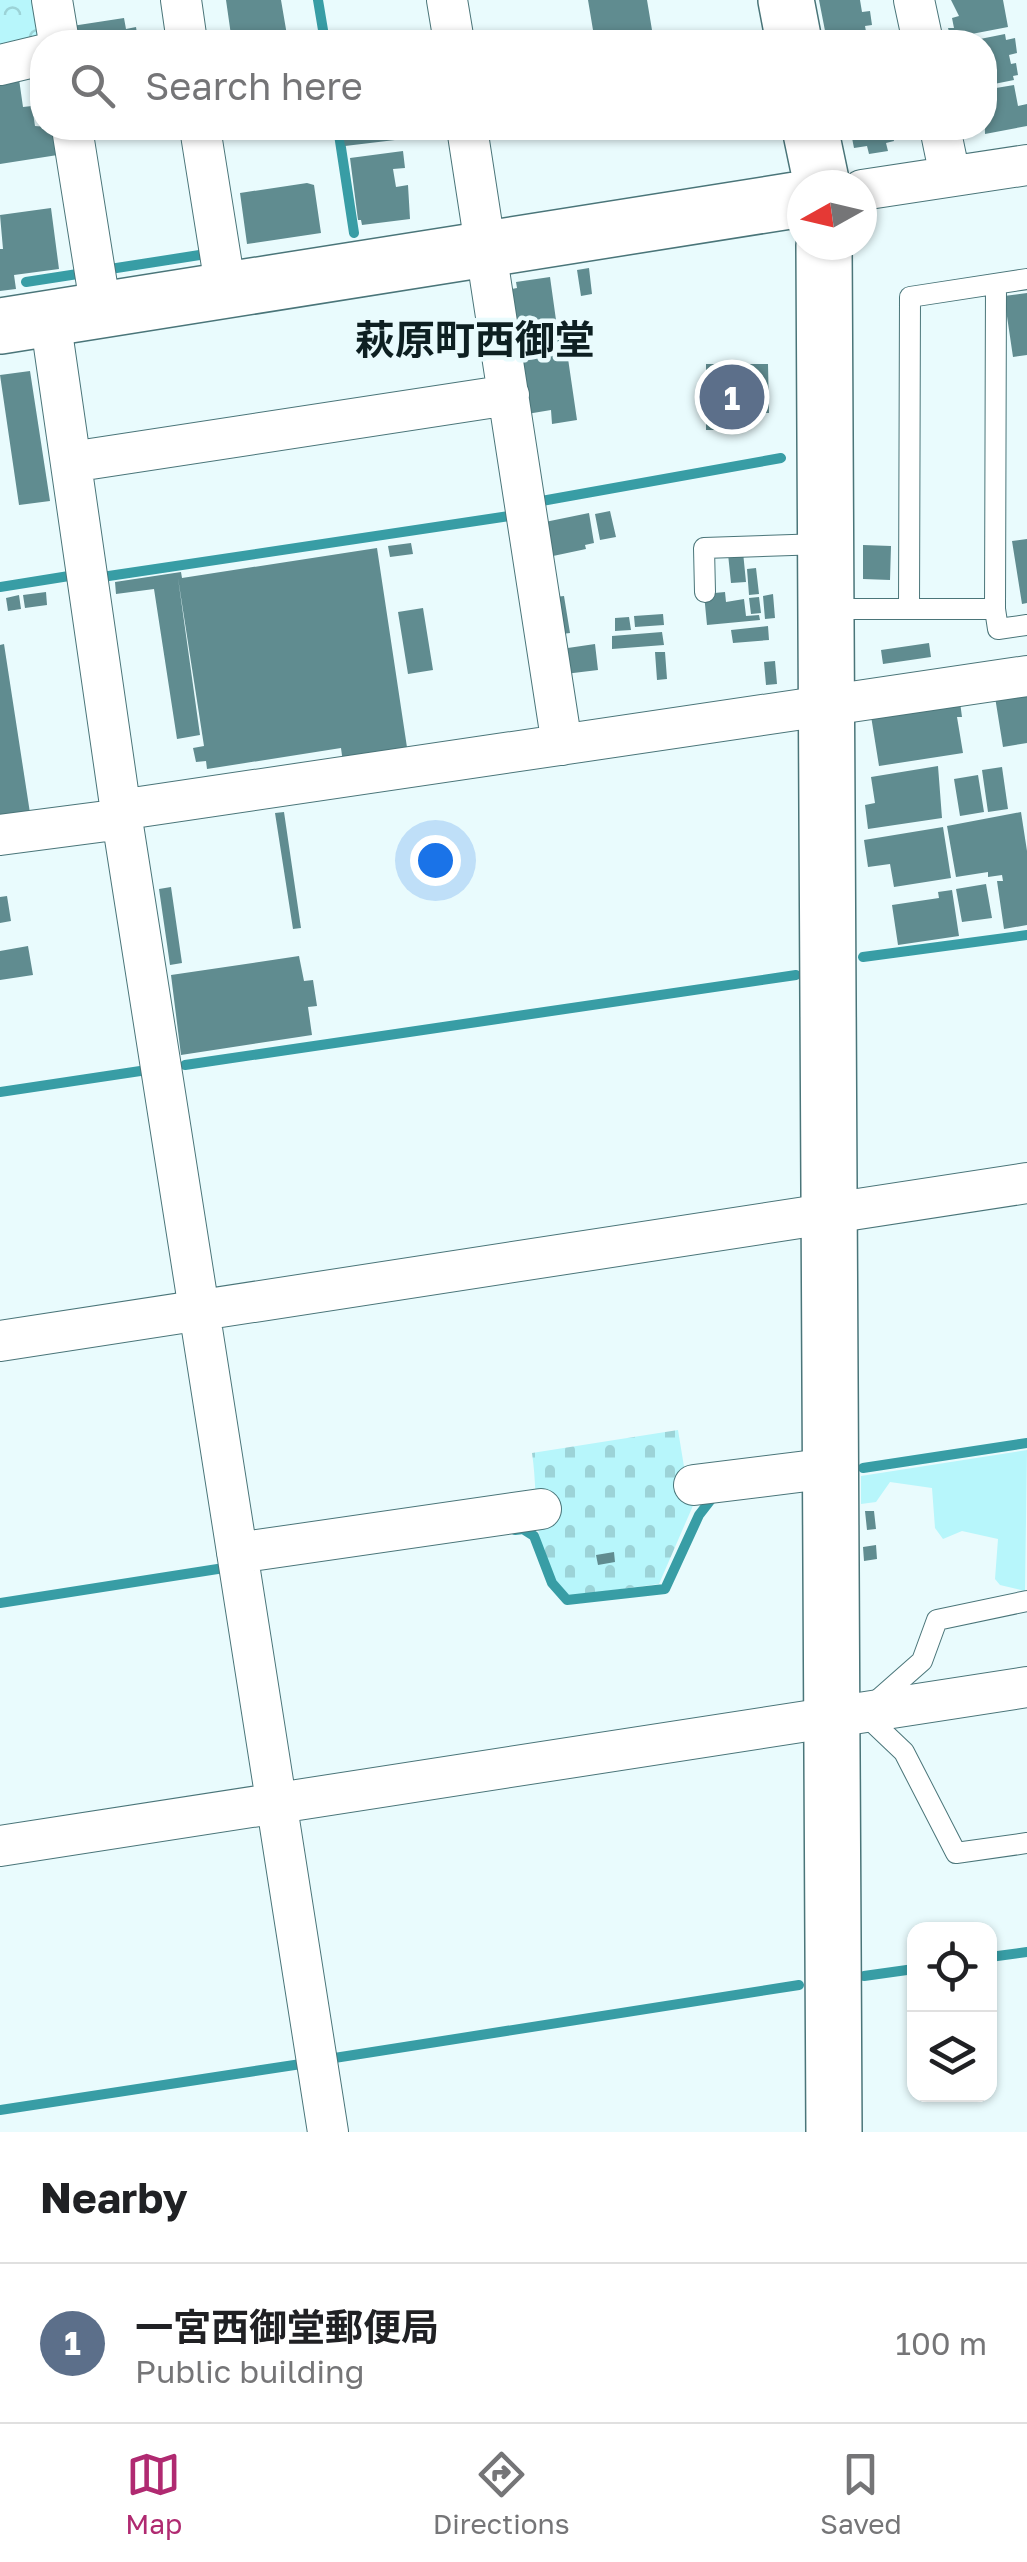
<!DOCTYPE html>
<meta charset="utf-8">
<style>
:root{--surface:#fff;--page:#f6f6f6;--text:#202124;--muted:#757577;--line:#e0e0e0;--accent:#b02a71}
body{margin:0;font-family:"Golos Text","Noto Sans JP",sans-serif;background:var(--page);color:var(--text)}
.controls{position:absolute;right:30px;bottom:30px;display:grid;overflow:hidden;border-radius:20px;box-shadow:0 2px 8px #0004}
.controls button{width:90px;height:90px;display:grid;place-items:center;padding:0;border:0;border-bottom:2px solid var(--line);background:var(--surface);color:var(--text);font:50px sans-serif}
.compass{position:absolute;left:787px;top:170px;width:90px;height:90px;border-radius:50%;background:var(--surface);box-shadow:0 2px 8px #0004;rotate:262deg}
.you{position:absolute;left:435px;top:860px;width:35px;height:35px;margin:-25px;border:8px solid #fff;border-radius:50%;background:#1a73e8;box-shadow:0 0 0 15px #1a73e833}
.badge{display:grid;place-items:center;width:65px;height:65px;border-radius:50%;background:var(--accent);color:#fff;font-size:32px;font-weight:700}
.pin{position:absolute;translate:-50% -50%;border:5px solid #fff;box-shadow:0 2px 10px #0006}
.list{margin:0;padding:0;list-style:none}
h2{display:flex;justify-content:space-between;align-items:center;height:130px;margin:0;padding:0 40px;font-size:42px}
h2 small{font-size:32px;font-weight:400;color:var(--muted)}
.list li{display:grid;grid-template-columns:65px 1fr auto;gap:30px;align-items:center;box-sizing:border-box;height:160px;padding:0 40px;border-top:2px solid var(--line)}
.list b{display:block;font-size:38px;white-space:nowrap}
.list p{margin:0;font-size:32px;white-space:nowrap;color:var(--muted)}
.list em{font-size:32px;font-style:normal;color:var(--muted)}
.icon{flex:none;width:55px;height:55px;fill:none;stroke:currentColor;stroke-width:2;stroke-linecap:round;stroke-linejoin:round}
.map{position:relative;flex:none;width:1027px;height:2132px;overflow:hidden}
.search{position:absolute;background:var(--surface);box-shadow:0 2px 8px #0004;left:30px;right:30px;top:30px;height:110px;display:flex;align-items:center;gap:25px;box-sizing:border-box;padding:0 35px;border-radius:40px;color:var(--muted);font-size:38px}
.sheet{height:290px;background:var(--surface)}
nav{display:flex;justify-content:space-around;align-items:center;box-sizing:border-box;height:140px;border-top:2px solid var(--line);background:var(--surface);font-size:28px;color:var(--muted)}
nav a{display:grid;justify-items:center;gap:5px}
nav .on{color:var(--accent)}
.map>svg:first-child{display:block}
.green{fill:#b7f6fb}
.forest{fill:url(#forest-crowns)}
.cemetery{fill:url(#cemetery-stones)}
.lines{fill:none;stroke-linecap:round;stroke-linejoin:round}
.stream{stroke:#389da5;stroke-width:10}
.building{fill:#608c90}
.lane-casing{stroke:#4a7579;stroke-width:22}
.street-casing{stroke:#4a7579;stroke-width:42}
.secondary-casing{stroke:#4a7579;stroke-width:58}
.lane{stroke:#fff;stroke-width:20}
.street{stroke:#fff;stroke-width:40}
.secondary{stroke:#fff;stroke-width:55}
.labels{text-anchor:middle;stroke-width:9;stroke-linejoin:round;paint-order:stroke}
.quarter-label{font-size:40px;font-weight:bold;fill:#0e2022;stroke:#e9fbfd}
</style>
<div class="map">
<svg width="1027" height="2132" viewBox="0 0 1027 2132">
<defs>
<pattern id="forest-crowns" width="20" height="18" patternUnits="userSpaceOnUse" patternTransform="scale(2.5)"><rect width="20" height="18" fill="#b7f6fb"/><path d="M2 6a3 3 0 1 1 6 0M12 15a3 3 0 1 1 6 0" fill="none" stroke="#9cd3d7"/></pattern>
<pattern id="cemetery-stones" width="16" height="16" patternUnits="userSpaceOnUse" patternTransform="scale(2.5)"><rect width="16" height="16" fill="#b7f6fb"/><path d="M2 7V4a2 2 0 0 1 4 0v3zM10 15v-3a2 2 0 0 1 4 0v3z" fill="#9cd3d7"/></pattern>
</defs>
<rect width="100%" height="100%" fill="#e9fbfd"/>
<!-- green -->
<path class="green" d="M1027 1450 1025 1591 1000 1585 995 1579 998 1539 962 1531 943 1539 935 1528 932 1488 890 1482 876 1502 861 1504V1476Z"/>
<!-- forest -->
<path class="forest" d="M0 0H39L38 37 0 54Z"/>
<!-- cemetery -->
<path class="cemetery" d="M678 1430 689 1497 695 1501 659 1584 568 1596C528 1551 540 1507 532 1453Z"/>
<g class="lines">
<!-- stream -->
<path class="stream" d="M318 0 325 42
M338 128 354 233
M110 269 206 254
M26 282 84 273
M536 502 781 458
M102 577 516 515
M0 587 69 576
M863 957 1027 935
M185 1065 796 975
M0 1092 147 1070
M863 1468 1027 1443
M515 1530 523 1529 534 1536 552 1583 567 1600 665 1589 699 1515 713 1497
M0 1603 224 1568
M990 1957 1027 1952
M864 1976 914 1969
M328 2059 799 1985
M0 2110 301 2064"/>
</g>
<!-- building -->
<path class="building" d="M226 0H281L288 41 232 42Z
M588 0H647L654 42H595Z
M819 0H860L862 12 870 11 872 25 865 26 868 42 827 41Z
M951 0H1003L1008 27 956 37 955 34 950 35 948 28H954L952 18 959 16Z
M124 18 126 29 136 27 138 40 74 42 72 26Z
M1005 34 1006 40 1015 38 1017 53 1009 55 1011 64 1016 63 1018 75 1013 76 1014 80 984 86V42L970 41Z
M19 79 23 107 32 106 35 126 60 128 64 154 0 164V82Z
M1014 85 1018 106 1027 104V126L985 134 984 90Z
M342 128H404V134L395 136V140L345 146Z
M850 128H892L894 141 886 143 888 151 869 154 867 146 854 148Z
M403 151 405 168 393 169 396 187 408 185 410 219 362 225 361 220H358L350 158Z
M307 183 314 185 321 233 247 244 240 193Z
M51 208 59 269 14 275 16 289 0 291V249H3L0 215Z
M589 268 592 294 581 296 577 270Z
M550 277 556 320 512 327 506 290 517 288 516 282Z
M1027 293V355L1013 357 1004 296Z
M561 327 563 335 518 343 517 333Z
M565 338 577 420 552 424 551 410 527 414 517 346Z
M706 364H768L769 413H739L740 430H706Z
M30 371 50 501 19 505 0 375Z
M610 511 616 537 600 540 595 514Z
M589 513 594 543 585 545 586 549 553 556 545 522Z
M1027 539V603L1022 604 1012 541Z
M411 543 413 554 390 557 388 546Z
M863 545 891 546 890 580 863 579Z
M377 548 408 754 343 763 341 748 207 769 206 761 196 762 193 748 204 746 178 578 200 735 177 739 154 589 116 594 115 582 181 572 182 578Z
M743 552 746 582 731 583 728 554Z
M756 568 759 594 749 595 747 569Z
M46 592 47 605 25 608 23 595Z
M725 592 726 602 744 599 746 616 759 615 760 620 707 625 704 594Z
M773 594 775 618 765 619 763 596Z
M19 595 21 609 8 611 6 598Z
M564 596 570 633 554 635 555 597Z
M759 597 761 613 751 614 749 598Z
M423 608 433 670 408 674 398 612Z
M663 614 664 625 635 627 634 616Z
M629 617 631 630 615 631V618Z
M768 626 769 640 733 643 731 630Z
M662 632 664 645 612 649V636Z
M929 643 931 657 883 664 881 650Z
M4 644 30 813 0 816V645Z
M595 644 598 670 565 674 561 649Z
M655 652H665L667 679 657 680Z
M775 661 777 684 766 685 764 662Z
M1027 692V743L1003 747 995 697Z
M960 702 962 717H957L963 753 879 766 871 716Z
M938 766 942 818 868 829 865 805 875 803 871 777Z
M1002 767 1008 809 988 812 982 770Z
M978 775 984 812 960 816 954 779Z
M284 812 301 928 293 929 275 813Z
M1021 812 1027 851V925L1004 929 997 881H1003L1002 875 988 877V872L956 877 947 826Z
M943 827 951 878 894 887 890 864 868 867 864 840Z
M986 884 992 918 962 922 956 889Z
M171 887 182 963 170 965 159 889Z
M952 890 959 936 898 945 892 905 939 898 938 892Z
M7 896 11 921 0 923V897Z
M28 946 33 975 0 980V951Z
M299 956 304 981 313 980 317 1006 308 1007 312 1035 181 1055 171 975Z
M865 1511H874L876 1529 867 1530Z
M876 1545 877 1559 864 1561 863 1547Z
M614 1552 615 1562 598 1565 596 1555Z"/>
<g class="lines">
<!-- lane casing -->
<g class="lane-casing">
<path id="lane" d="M705 592 704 548 822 544
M827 609H995L998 629 1027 625
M909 609 910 297 1027 279
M995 609 996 284
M1027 1601 937 1620 922 1661 863 1713 904 1752 956 1853 1027 1843"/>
</g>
<!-- street casing -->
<g class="street-casing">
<path id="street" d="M52 0 59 42
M181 0 187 42
M447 0 454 42
M914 0 923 42
M0 65 42 55
M72 128 101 310
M200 128 226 291
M467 128 562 745
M940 128 950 176
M862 190 1027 165
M50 318 122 819 328 2132
M71 462 509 395
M0 835 122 819 133 808 1027 676
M0 1341 1027 1183
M694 1485 831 1468
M237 1553 541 1509
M0 1846 1027 1687"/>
</g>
<!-- secondary casing -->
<g class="secondary-casing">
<path id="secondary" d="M786 0 794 42
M810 128 822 185
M824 245 834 2132
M0 326 802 199"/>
</g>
<!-- lane -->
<use href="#lane" class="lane"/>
<!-- street -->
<use href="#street" class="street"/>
<!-- secondary -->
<use href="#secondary" class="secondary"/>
</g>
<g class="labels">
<!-- quarter labels -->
<g class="quarter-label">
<text x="475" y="354">萩原町西御堂</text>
</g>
</g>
</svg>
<div class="controls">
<button><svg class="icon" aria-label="locate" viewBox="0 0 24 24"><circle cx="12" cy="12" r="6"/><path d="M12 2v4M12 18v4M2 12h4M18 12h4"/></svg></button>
<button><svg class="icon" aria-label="layers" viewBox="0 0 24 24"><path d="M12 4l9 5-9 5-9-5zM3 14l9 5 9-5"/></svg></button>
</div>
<svg class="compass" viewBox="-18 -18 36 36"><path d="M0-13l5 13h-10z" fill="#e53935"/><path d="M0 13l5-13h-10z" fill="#757577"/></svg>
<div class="you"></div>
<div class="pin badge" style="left:732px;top:397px;background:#5c6f8a">1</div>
<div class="search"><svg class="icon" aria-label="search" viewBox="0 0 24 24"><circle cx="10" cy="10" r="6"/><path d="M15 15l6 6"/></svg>Search here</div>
</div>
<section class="sheet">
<h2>Nearby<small></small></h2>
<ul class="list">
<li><span class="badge" style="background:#5c6f8a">1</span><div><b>一宮西御堂郵便局</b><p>Public building</p></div><em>100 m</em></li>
</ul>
</section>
<nav>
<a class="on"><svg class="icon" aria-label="map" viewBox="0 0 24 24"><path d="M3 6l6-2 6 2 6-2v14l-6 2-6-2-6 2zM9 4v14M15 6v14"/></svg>Map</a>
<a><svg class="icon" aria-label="directions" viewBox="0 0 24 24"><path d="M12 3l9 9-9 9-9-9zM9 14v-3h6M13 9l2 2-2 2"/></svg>Directions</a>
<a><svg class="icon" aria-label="saved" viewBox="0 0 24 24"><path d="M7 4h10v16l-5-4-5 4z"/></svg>Saved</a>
</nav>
